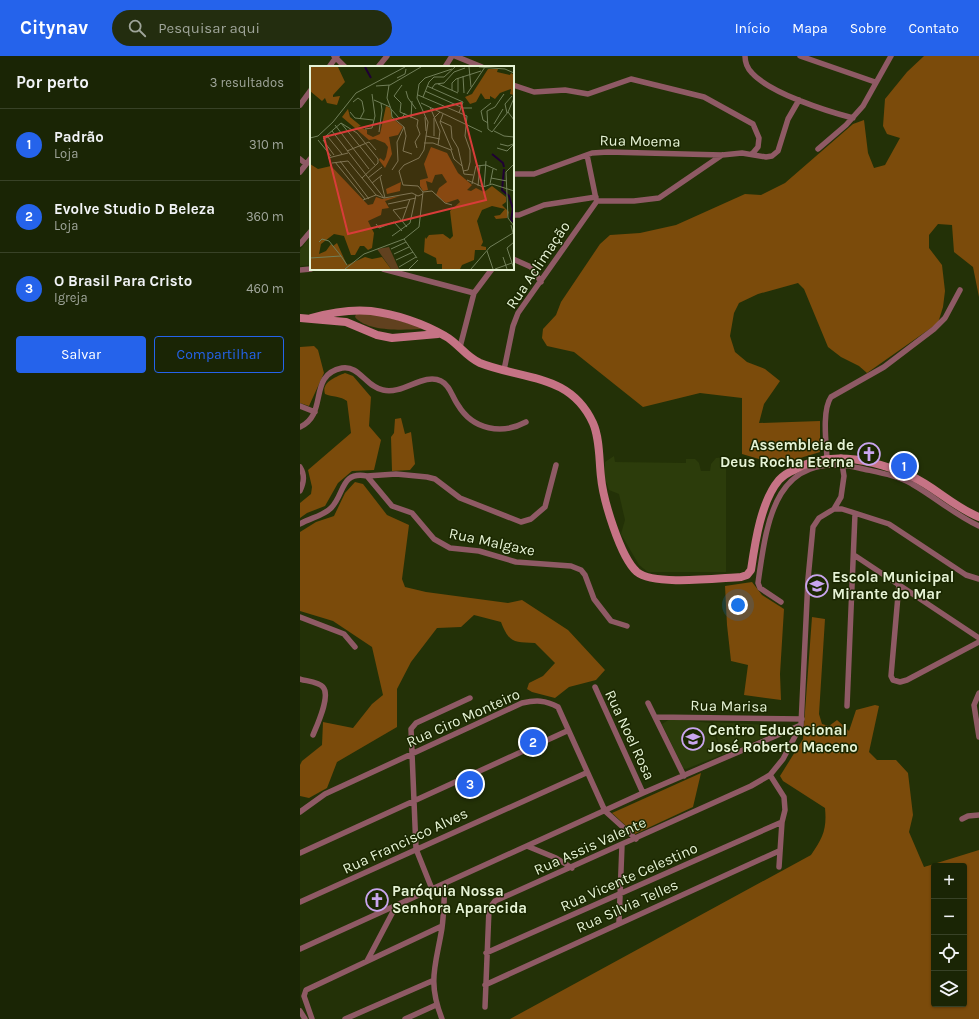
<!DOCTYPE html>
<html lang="pt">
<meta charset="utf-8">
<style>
:root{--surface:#1a2505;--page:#232d0f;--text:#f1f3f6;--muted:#9fa59a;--line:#384227;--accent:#2563eb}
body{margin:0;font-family:Karla,sans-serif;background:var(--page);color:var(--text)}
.controls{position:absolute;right:12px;bottom:12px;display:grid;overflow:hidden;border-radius:4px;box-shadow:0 1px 3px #0004}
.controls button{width:36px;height:36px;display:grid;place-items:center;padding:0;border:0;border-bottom:1px solid var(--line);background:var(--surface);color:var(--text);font:20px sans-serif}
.you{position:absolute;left:438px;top:549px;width:14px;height:14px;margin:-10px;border:3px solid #fff;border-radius:50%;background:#1a73e8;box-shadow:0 0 0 6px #1a73e833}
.badge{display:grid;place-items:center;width:26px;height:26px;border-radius:50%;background:var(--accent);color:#fff;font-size:13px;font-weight:700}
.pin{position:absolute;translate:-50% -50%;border:2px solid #fff;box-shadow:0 1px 4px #0006}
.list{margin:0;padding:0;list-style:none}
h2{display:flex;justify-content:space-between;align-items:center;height:52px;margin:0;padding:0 16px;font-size:17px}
h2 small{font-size:13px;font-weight:400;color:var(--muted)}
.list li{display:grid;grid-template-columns:26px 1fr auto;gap:12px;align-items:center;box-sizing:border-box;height:72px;padding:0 16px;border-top:1px solid var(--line)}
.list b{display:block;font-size:15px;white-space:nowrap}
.list p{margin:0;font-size:13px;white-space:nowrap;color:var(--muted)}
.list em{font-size:13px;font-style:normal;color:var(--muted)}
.actions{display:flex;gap:8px;padding:12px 16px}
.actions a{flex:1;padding:9px 0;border:1px solid var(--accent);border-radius:4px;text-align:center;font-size:14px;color:var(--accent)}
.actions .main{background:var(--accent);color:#fff}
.icon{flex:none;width:22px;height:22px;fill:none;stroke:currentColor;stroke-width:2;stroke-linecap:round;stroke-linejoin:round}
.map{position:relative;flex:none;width:679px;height:963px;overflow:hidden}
header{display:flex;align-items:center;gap:24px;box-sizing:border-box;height:56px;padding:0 20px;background:var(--accent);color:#fff}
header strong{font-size:19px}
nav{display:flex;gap:22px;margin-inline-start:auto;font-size:14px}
.search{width:280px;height:36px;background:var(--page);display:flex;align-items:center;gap:10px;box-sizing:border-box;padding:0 14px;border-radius:22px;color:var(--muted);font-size:15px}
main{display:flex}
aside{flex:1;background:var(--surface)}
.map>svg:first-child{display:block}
.built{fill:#2c3c0b}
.green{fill:#61411f}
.forest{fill:#7b4b0b;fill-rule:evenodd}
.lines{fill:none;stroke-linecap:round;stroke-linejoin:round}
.street{stroke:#8f5a65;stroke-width:5.5}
.secondary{stroke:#c67385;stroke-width:8}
.labels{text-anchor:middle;stroke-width:3;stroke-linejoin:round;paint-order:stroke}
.street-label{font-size:15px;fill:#e6f3d5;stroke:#1a2700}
.poi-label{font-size:15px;font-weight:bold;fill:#e6f3d5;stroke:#1a2700;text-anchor:start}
.inset-river{fill:none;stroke:#1f0034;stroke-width:2}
.inset-road{fill:none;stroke:#717f59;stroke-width:1}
.view{fill:#d83c39;fill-opacity:0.15;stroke:#d83c39;stroke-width:2}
.inset-edge{fill:none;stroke:#e6f3d5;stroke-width:2}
</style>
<header>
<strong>Citynav</strong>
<div class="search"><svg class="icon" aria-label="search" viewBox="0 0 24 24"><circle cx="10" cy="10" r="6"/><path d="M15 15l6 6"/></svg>Pesquisar aqui</div>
<nav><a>Início</a><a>Mapa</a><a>Sobre</a><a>Contato</a></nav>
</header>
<main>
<aside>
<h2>Por perto<small>3 resultados</small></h2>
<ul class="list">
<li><span class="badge">1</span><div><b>Padrão</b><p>Loja</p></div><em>310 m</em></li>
<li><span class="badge">2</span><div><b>Evolve Studio D Beleza</b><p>Loja</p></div><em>360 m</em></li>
<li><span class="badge">3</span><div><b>O Brasil Para Cristo</b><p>Igreja</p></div><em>460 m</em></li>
</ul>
<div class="actions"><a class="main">Salvar</a><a>Compartilhar</a></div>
</aside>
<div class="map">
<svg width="679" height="963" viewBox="0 0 679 963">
<rect width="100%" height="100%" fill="#233107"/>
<!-- built -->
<path class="built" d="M11 180V209L0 210V194Z
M314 400 315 406 386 407V403H395L399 407 401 415H410L411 408 416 402 426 401V516H348L339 509 321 478 325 464 319 438 309 434 304 419 305 406Z
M514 516 522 518 520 542H513Z
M370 663 411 667 421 699 386 713 383 712 362 668Z
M413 666 469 669 472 678 422 699Z"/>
<!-- green -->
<path class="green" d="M56 258H74L122 271 120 273C103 274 67 276 55 261Z"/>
<!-- forest -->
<path class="forest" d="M624 0H679V241L673 211 654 196 652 169 638 168 629 179V192L642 209 645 235 643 251 638 267 567 317 559 310 541 301 528 291 504 233 498 227 458 238 439 247 434 257 430 280 435 296 447 306 465 313 480 325 464 348 459 367 520 365V396L497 403 482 410 442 398V342L400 337 343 351 274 296 247 290 242 282 243 273 256 259 261 246 300 188 310 179 340 177 376 169 445 138 461 139 485 127 553 68 564 64 568 97 574 112 585 109 600 82 587 78 583 70 585 43 607 16Z
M14 290 18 294 24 317 9 350 0 347V291Z
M45 317 53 320 71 341 69 370 81 384 74 414 52 415 38 427 25 450 7 457 0 462V447L11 438 12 431 8 414 51 377 47 345C41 340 32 341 25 338 21 326 36 321 45 317Z
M101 362 105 378 111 376 115 408 110 414 92 415 91 381 94 377 95 363Z
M55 426 63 428 87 459 109 469 102 523 105 531 126 536 208 547 222 544 268 574 305 614 296 624 269 631 255 642 232 636 227 633 229 627 243 620 255 607 235 587C214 586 209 587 201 566L174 559 161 571 137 572 111 606 97 633V671L37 706 27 732 9 742 0 740V709L2 705 22 689 23 666 53 672 72 648 83 639 72 591 33 565 0 555V476L16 466 34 460 45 437Z
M452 526 462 539 484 553 480 618 481 644 444 639 448 609 431 605 427 569 425 530Z
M512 561 525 563 519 658 522 668 529 670 537 664 549 675 556 654 575 649 579 650 569 696 577 704H596L608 717 613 759 609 776 624 811 679 794V963H210L511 799C523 782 527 773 525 752L483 725 480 720 503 683ZM634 810H664V948H634Z
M401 717 393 751 335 778 312 757Z"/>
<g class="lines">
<!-- street -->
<path class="street" d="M34 0 45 11
M155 0 182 11
M445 0C445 7 447 12 452 17 470 37 526 55 553 62
M500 0 575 26
M29 11 37 0
M78 11 87 0
M145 11 152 0
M213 29 234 36 265 34 288 38 331 23 404 41 453 68 459 82 458 91 452 98
M0 49 11 34
M518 93 546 69 563 50 591 0
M287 99 296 143
M0 103 6 108
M0 116 11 102
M213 118H234L292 97 308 96 422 99 442 97 466 101 472 100 478 95 488 63 499 44
M297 145H334L359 142 422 99
M213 159H219L244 149 296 141
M0 188 11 175
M213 203 231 211 241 226
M83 213 174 237
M0 214 11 213
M160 291 174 237 192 213
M204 314 213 270 218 257 297 145
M0 350 15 356
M0 371C29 358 7 319 42 312 59 309 66 331 83 334 103 339 124 316 141 325 150 329 152 341 158 349 173 374 202 379 226 366
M527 402C526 386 522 354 531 341L584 311 634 273 645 262 660 234
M0 411C5 419 4 426 0 435
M67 420 96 418 127 421 135 423 160 442 221 466 231 463 245 451 256 409
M534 453H542L589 468 666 519 679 523
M0 468C10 462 23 460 31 452 45 438 40 415 67 420L92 450 112 457 134 483 150 492 179 495 216 506 271 510 281 514 285 519 294 543 311 565 327 570
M554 499 679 582
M599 528 591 620 593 624 600 626 607 624 679 586
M481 546 460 532 458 527C467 463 475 394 559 412 576 416 597 419 612 428 635 441 655 459 679 470
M0 561 44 578 55 591
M0 623C6 625 19 626 23 631 31 640 17 669 13 679
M295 631 343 737
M679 637 674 649 679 681
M348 647 384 720
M547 650 555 458
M355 661 502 663
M0 756 25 738 222 647C236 644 245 644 258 651L305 755 336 783
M662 763 668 760 679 759
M227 790 256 802 272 812
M0 797 267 675
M479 811 482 766 485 754 484 741 470 719 483 703 501 669 508 523 513 471 519 462 534 453 541 441 544 420 541 401
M132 833 116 793 111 673 116 667 170 642
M0 846 286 717
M319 866 322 789
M0 893 343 737 501 669
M186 897 482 766
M67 905 96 850
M185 929 479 795
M185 951 189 853 195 845 451 730 470 719
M0 955 5 963
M12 963 4 940 6 934 142 870
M45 963 132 925
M105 963 136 949
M142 963C127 925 136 909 142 872 144 857 144 842 145 828"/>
<!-- secondary -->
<path class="secondary" d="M0 262 46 266 77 279 92 282 138 278
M11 262C29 257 52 253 71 255 95 258 123 267 145 280 158 287 166 301 180 307 223 324 270 317 293 367 300 383 299 404 301 421 303 443 320 501 337 516 354 530 418 522 441 521L447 519 451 514C455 487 461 445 479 424 483 420 489 416 494 414 530 393 574 404 611 420 635 431 654 451 679 461"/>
</g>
<!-- icons -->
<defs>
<g id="church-ring" transform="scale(1.15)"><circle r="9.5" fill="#1a2700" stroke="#c9a5ee" stroke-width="1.5"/><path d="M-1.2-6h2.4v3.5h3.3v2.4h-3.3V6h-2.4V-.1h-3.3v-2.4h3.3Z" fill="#c9a5ee"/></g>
<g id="school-ring" transform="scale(1.15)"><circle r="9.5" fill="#1a2700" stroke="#c9a5ee" stroke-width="1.5"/><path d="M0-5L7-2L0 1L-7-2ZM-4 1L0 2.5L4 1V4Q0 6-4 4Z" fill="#c9a5ee"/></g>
</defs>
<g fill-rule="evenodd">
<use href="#church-ring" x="569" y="398"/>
<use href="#school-ring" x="517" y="530"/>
<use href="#school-ring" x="393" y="683"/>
<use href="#church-ring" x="77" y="844"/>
</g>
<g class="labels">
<!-- street labels -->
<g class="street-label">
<text transform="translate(340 85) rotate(1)" y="5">Rua Moema</text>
<text transform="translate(238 209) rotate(-56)" y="5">Rua Aclimação</text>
<text transform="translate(192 486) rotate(12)" y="5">Rua Malgaxe</text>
<text transform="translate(429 650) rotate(1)" y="5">Rua Marisa</text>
<text transform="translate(163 662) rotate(-24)" y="5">Rua Ciro Monteiro</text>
<text transform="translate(330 679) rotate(65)" y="5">Rua Noel Rosa</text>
<text transform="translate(105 785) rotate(-25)" y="5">Rua Francisco Alves</text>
<text transform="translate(290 790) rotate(-24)" y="5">Rua Assis Valente</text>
<text transform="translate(329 821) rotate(-24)" y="5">Rua Vicente Celestino</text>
<text transform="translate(327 850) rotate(-24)" y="5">Rua Silvia Telles</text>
</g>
<!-- poi labels -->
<g class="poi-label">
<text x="554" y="394" text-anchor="end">Assembleia de<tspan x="554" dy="17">Deus Rocha Eterna</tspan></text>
<text x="532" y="526">Escola Municipal<tspan x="532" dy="17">Mirante do Mar</tspan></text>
<text x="408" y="679">Centro Educacional<tspan x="408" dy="17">José Roberto Maceno</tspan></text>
<text x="92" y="840">Paróquia Nossa<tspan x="92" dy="17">Senhora Aparecida</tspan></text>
</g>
</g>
<!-- overview -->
<g transform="translate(10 10)">
<rect width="204" height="204" fill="#233107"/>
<path d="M79 181 89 203H81L67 183Z" fill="#61411f"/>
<path d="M0 1H28L35 16 23 29V31L30 30 27 39 17 37 15 32 12 35 0 25ZM178 3H188L187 6 200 9 201 7 204 9V29L200 28 201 23 190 27 185 33 180 30V33H175L171 27 166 36 160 38 155 31 162 28ZM76 40 80 42 82 52 93 61 88 69 79 71 82 88 75 102 69 94 70 92 74 95 76 91 78 81 75 77 65 73 59 74 32 51 38 43 40 51 51 60 48 61 57 64V68L63 71 70 68ZM121 81 137 87 148 107 162 119 157 124 161 125 166 122 174 126 182 120 196 131V136L192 139 199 146 197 152 186 153 184 150 190 149 195 143 182 140 172 144 167 155 173 176 171 180 176 181V184H165L164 194 152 199 150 203H132V198H127L126 192 114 186 115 171 116 173 119 169 133 168 140 173 143 170 140 145 150 136 148 133 136 137 126 129 129 122 137 116 132 108 125 109 122 117 116 115 118 124 113 125 110 120V114L118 112 114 98ZM0 98 8 103 21 100 58 139 63 138 66 131 72 133 90 130 75 135 79 142 72 143 71 149 58 155 64 167 62 182 58 184 54 180H50L45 189H41L34 170 24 168 11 178 9 188 16 185 21 178 23 180 27 177 37 199 55 191 62 193 72 191 81 203H0ZM91 116 90 125 77 128 76 123Z" fill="#7b4b0b"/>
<path class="inset-river" d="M55 1 61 12M182 88 193 97 194 101M194 103 192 124 199 130 203 143 201 154 204 156"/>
<path class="inset-road" d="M159 1 161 21M169 1 195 3 204 7M153 10 154 27M124 11H134L145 1M87 12 95 8 96 3M148 12V26M128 18 148 27M79 19 77 32 81 43 89 52H92L95 47M92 19 84 30 91 37 90 46 108 54 107 60 110 68 105 76 107 82M66 20 80 19 111 1M117 20 153 36 149 47M122 22 125 18 134 17 144 6 155 2M142 24V17L146 13 171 5M96 25 98 32 106 43M115 25 153 42H162M157 28 175 1M108 29 157 50 155 70 160 84V96L158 104 153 105M113 31 119 16 124 11M204 32 198 46 204 54M64 34 80 41M43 36 48 32 52 35 54 45 50 53M111 37 172 66M120 41 130 65 128 79M81 43 82 51 94 61 87 76 88 95 82 104M177 45 178 63 182 66 198 46M177 45 185 41 194 28M40 46 45 52 63 54M197 47 195 38 202 30M133 48 130 56 142 84M115 51 116 65M101 52 102 35M130 55 141 60 142 72 148 82 154 108 163 109M31 57 47 67 68 93V97L52 112M31 57 65 99M178 57 173 54 171 45 181 37M184 58 193 43M25 59 59 103M94 61 96 70 93 85 102 88M55 63 62 62 65 50 62 28M22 65 74 132M184 65 194 70 204 71M69 66 72 44 71 37M16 70 31 57M116 70 130 73M124 70V52L130 46M0 72 8 70 23 56 46 27 95 1M13 73 18 71 32 88M8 74 21 90M13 74 24 89M114 77H123L141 84M190 78 198 80 203 78M187 82 197 85 204 78M141 84 144 93 152 100M37 85 59 76 66 84M18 92 38 87M30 95 59 133M25 96 55 133M22 97 38 95 66 129M204 98 196 106 198 152 204 160M70 111 75 132M58 112 72 101M181 112 197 115M157 114 173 121 182 118 204 125M62 117 72 109M162 118 166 100 176 99 187 104M180 118 183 103M168 120 170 99M174 121 176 95M113 126 122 125 135 137 142 139M53 134 66 129 74 132 102 127 108 130 113 128M78 138 106 132M92 155 100 133M66 158 69 162 84 156 92 165M97 161 83 144 97 141M82 170 100 157 106 129M94 173 107 192M9 176 12 173 19 175 31 190M204 176 197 182 204 203M81 183 96 176M177 185 183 203M84 188 99 181M193 191 197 203M0 192 31 190 37 199M86 194 103 186M89 201 106 191M35 203 54 188 94 173 109 161 113 126 108 120 93 119 89 105 94 99 109 92 114 84 118 56 107 32 109 18 115 12 142 3M99 203 108 194M161 203 180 181 203 167 201 159M185 203 202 197"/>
<path class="view" d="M151 37 176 134 38 168 14 71Z"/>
<rect width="204" height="204" class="inset-edge"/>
</g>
</svg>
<div class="controls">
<button>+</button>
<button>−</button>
<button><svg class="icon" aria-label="locate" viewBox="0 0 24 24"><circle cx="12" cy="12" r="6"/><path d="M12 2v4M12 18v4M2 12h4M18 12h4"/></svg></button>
<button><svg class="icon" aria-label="layers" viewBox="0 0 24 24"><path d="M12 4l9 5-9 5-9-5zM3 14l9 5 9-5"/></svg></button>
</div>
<div class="you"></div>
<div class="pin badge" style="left:604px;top:410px">1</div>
<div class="pin badge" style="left:233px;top:686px">2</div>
<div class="pin badge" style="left:170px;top:728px">3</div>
</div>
</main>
